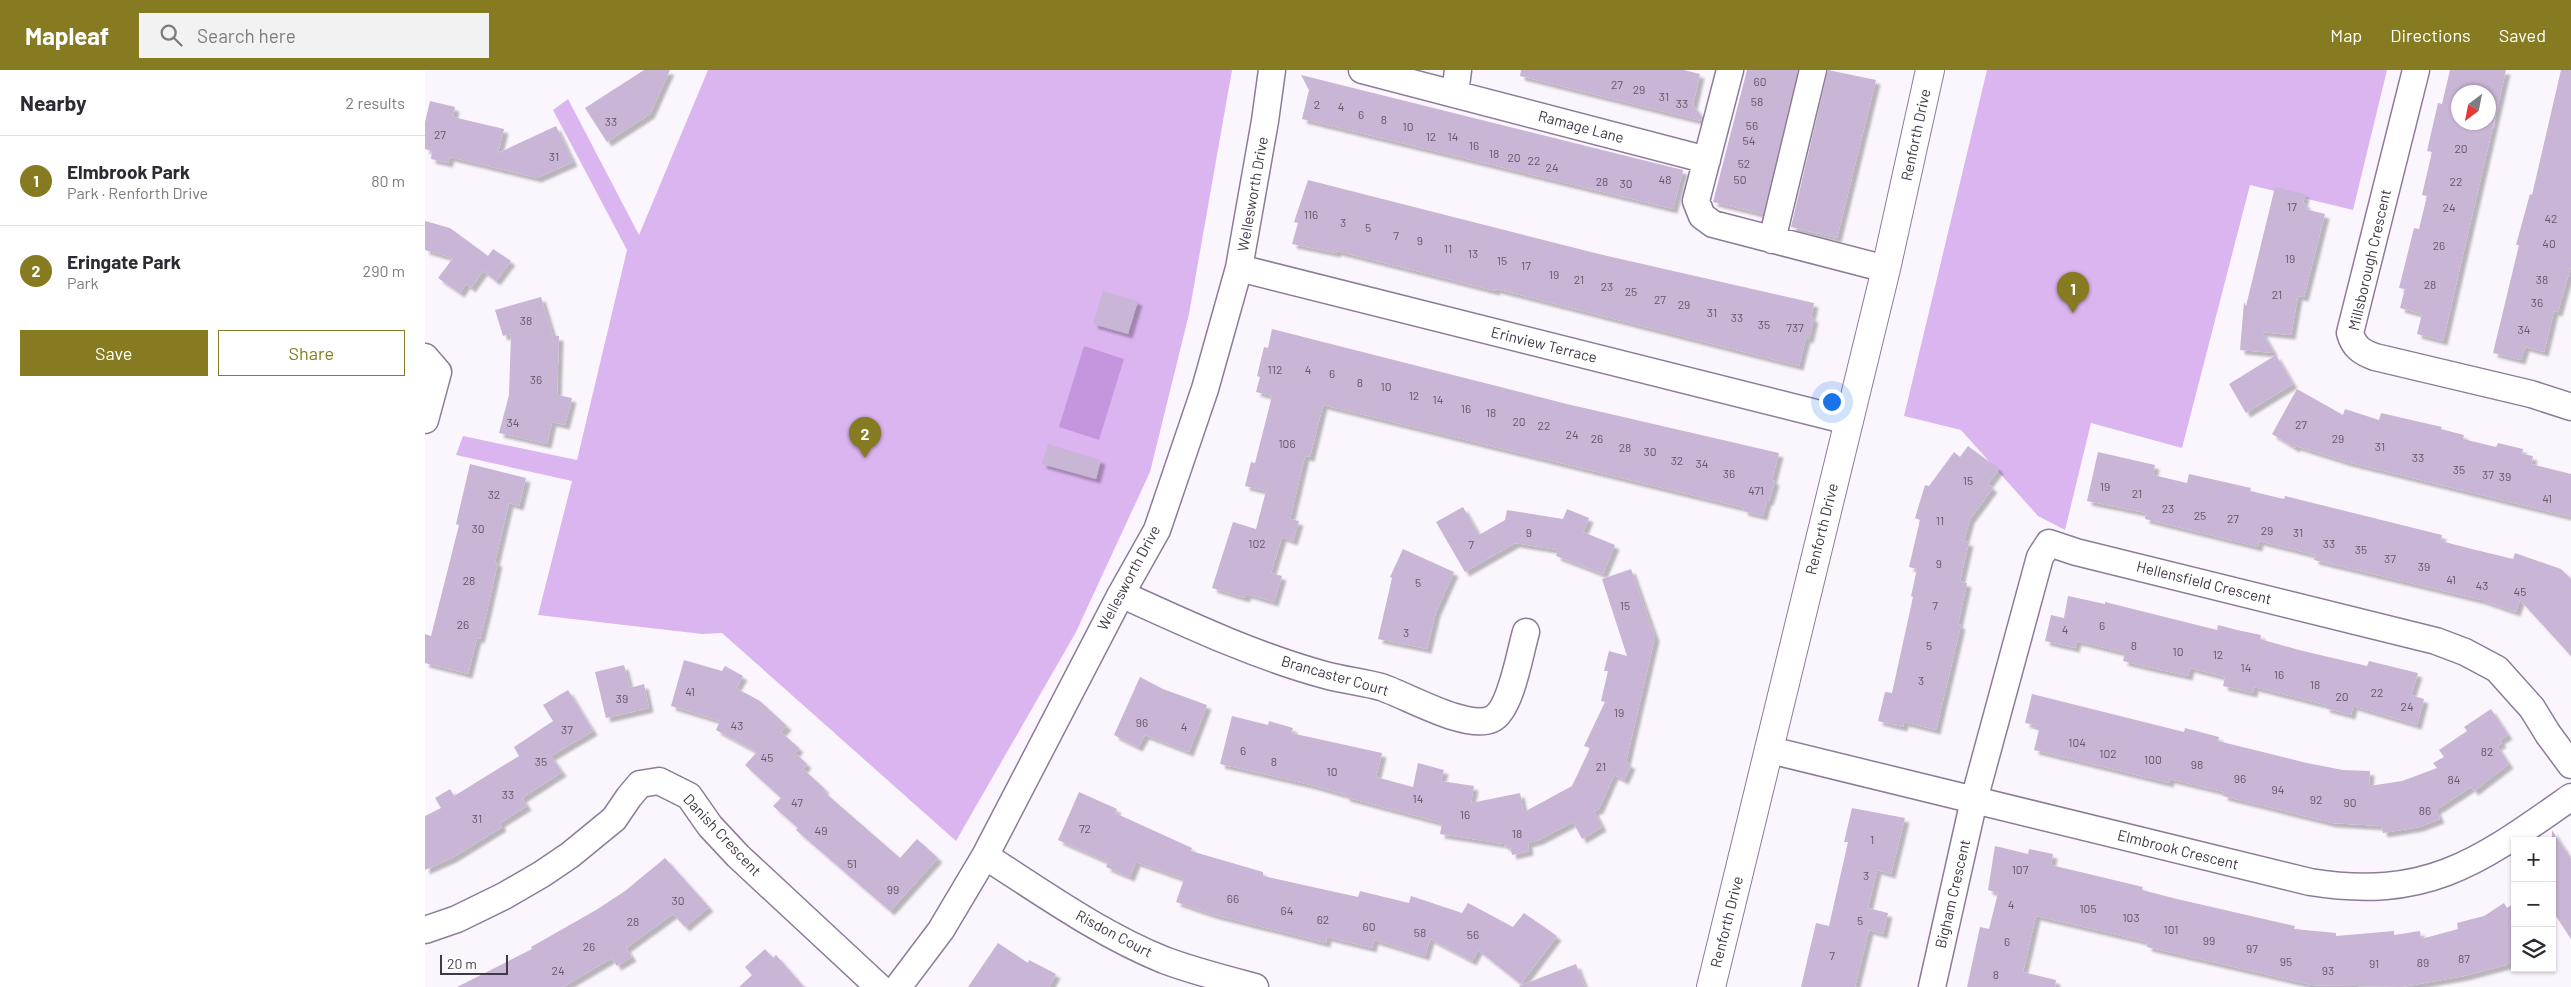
<!DOCTYPE html>
<meta charset="utf-8">
<style>
:root{--surface:#fff;--page:#f2f2f3;--text:#2b2b33;--muted:#7c7c81;--line:#e1e1e2;--accent:#867b20}
body{margin:0;font-family:Barlow,sans-serif;background:var(--page);color:var(--text)}
.controls{position:absolute;right:15px;bottom:15px;display:grid;overflow:hidden;border-radius:0px;box-shadow:0 1px 4px #0004}
.controls button{width:45px;height:45px;display:grid;place-items:center;padding:0;border:0;border-bottom:1px solid var(--line);background:var(--surface);color:var(--text);font:25px sans-serif}
.compass{position:absolute;left:2026px;top:15px;width:45px;height:45px;border-radius:50%;background:var(--surface);box-shadow:0 1px 4px #0004;rotate:212deg}
.scale{position:absolute;left:15px;bottom:12px;width:68px;box-sizing:border-box;padding-left:5px;border:2px solid #413946;border-top:0;font-size:14px;line-height:18px;white-space:nowrap;color:#413946;-webkit-text-stroke:4px #fff;paint-order:stroke}
.you{position:absolute;left:1406px;top:331px;width:18px;height:18px;margin:-12px;border:4px solid #fff;border-radius:50%;background:#1a73e8;box-shadow:0 0 0 8px #1a73e833}
.badge{display:grid;place-items:center;width:32px;height:32px;border-radius:50%;background:var(--accent);color:#fff;font-size:16px;font-weight:700}
.pin{position:absolute;translate:-50% -41px;filter:drop-shadow(0 1px 2px #0008)}
.pin::after{content:'';position:absolute;top:26px;width:18px;height:15px;background:inherit;clip-path:polygon(0 0,100% 0,50% 100%)}
.list{margin:0;padding:0;list-style:none}
h2{display:flex;justify-content:space-between;align-items:center;height:65px;margin:0;padding:0 20px;font-size:21px}
h2 small{font-size:16px;font-weight:400;color:var(--muted)}
.list li{display:grid;grid-template-columns:32px 1fr auto;gap:15px;align-items:center;box-sizing:border-box;height:90px;padding:0 20px;border-top:1px solid var(--line)}
.list b{display:block;font-size:19px;white-space:nowrap}
.list p{margin:0;font-size:16px;white-space:nowrap;color:var(--muted)}
.list em{font-size:16px;font-style:normal;color:var(--muted)}
.actions{display:flex;gap:10px;padding:15px 20px}
.actions a{flex:1;padding:11px 0;border:1px solid var(--accent);border-radius:0px;text-align:center;font-size:18px;color:var(--accent)}
.actions .main{background:var(--accent);color:#fff}
.icon{flex:none;width:28px;height:28px;fill:none;stroke:currentColor;stroke-width:2;stroke-linecap:round;stroke-linejoin:round}
.map{position:relative;flex:none;width:2146px;height:917px;overflow:hidden}
header{display:flex;align-items:center;gap:30px;box-sizing:border-box;height:70px;padding:0 25px;background:var(--accent);color:#fff}
header strong{font-size:24px}
nav{display:flex;gap:28px;margin-inline-start:auto;font-size:18px}
.search{width:350px;height:45px;background:var(--page);display:flex;align-items:center;gap:12px;box-sizing:border-box;padding:0 18px;border-radius:0px;color:var(--muted);font-size:19px}
main{display:flex}
aside{flex:1;background:var(--surface)}
.map>svg:first-child{display:block}
.green{fill:#dbb5f0}
.water{fill:#c596de}
.building{fill:#c9b5d5;fill-rule:evenodd;filter:url(#shadow)}
.lines{fill:none;stroke-linecap:round;stroke-linejoin:round}
.minor-casing{stroke:#8e7b99;stroke-width:29}
.major-casing{stroke:#8e7b99;stroke-width:30}
.minor{stroke:#fff;stroke-width:26}
.major{stroke:#fff;stroke-width:28}
.labels{text-anchor:middle;stroke-width:4;stroke-linejoin:round;paint-order:stroke}
.number-label{font-size:12px;fill:#63586a}
.street-label{font-size:15px;fill:#413946;stroke:#fff}
</style>
<header>
<strong>Mapleaf</strong>
<div class="search"><svg class="icon" aria-label="search" viewBox="0 0 24 24"><circle cx="10" cy="10" r="6"/><path d="M15 15l6 6"/></svg>Search here</div>
<nav><a>Map</a><a>Directions</a><a>Saved</a></nav>
</header>
<main>
<aside>
<h2>Nearby<small>2 results</small></h2>
<ul class="list">
<li><span class="badge">1</span><div><b>Elmbrook Park</b><p>Park · Renforth Drive</p></div><em>80 m</em></li>
<li><span class="badge">2</span><div><b>Eringate Park</b><p>Park</p></div><em>290 m</em></li>
</ul>
<div class="actions"><a class="main">Save</a><a>Share</a></div>
</aside>
<div class="map">
<svg width="2146" height="917" viewBox="0 0 2146 917">
<defs>
<filter id="shadow"><feDropShadow dx="4.5" dy="4.5" stdDeviation="1" flood-color="#0004"/></filter>
</defs>
<rect width="100%" height="100%" fill="#fbf6fd"/>
<!-- green -->
<path class="green" d="M283 0H807L764 244 725 402 651 562 531 771 297 563 277 564 113 545 147 411 31 385 38 366 152 390 202 180 128 40 143 29 214 165Z
M1562 0H1962L1928 140 1825 115 1757 378 1666 353 1640 460 1613 446 1536 360 1479 346Z"/>
<!-- water -->
<path class="water" d="M659 276 699 289 674 370 634 357Z"/>
<!-- building -->
<path class="building" d="M219 0H245L225 44 182 72 160 38Z
M1096 0H1259L1275 4 1268 35 1277 47 1276 51 1095 6Z
M1322 0H1373L1338 144 1288 132Z
M1403 0 1451 10 1412 168 1366 157Z
M2025 0H2081L2018 271 1992 264 1997 244 1975 238 1980 219 1974 218 1989 158 1994 159 2002 126 1997 125 2007 82 2002 81 2013 33 2017 34ZM2034 22H2064V52H2034Z
M2136 0H2146V196L2133 242 2129 241 2119 282 2100 277 2096 290 2068 283 2094 175H2091L2105 124 2107 125Z
M876 5 1258 100 1248 139 877 49 884 20Z
M5 31 30 37 28 47 79 59 73 83 131 56 148 92 112 108 25 87 23 93 6 89 7 81 0 79V52Z
M883 110 1178 185 1389 233 1386 247 1389 248 1384 269 1381 268 1374 296 1071 219 1070 221 912 181 911 183 867 174 873 153 869 152Z
M1850 117 1880 124 1878 133 1881 134 1880 139 1900 144 1879 227 1873 226 1866 265 1837 262 1849 283 1815 280 1819 232 1821 236Z
M0 151 25 158 63 186 68 179 86 191 71 211 58 201 46 218 41 214 35 223 13 208 28 188 0 180Z
M678 221 713 231 703 264 668 254Z
M116 227 128 266H134L132 325 147 328 140 355 127 352 122 374 74 363 84 325 86 264 78 266 70 240Z
M847 259 1142 334 1354 383 1347 410 1350 411 1344 431H1342L1338 446 1318 441 1319 438 898 335 885 387 880 386 865 449 874 451 868 471 857 467 846 503 857 506 849 532 822 524 820 528 787 518 808 452 831 459 841 421 820 416 826 392 830 393 847 326 831 322 835 307 832 306 839 277 843 278Z
M1851 285 1868 314 1821 343 1804 314Z
M1872 319 1918 345 1920 339 1954 350 1956 343 2017 357 2016 359 2039 365 2038 369 2071 377 2073 373 2098 379 2097 384 2108 386 2106 394 2146 404V447L1922 392 1871 376 1870 378 1847 364Z
M623 374 676 390 671 409 617 394Z
M1543 376 1574 399 1563 414 1568 418 1545 449 1539 471 1544 472 1535 511 1542 513 1533 554 1536 555 1511 660 1479 652 1478 657 1453 651 1460 622 1467 623 1488 527 1486 526 1492 499 1484 497 1495 450 1490 448 1500 415 1504 416 1529 382 1535 387Z
M1673 382 1730 395 1728 405 1762 413 1764 404 1826 418 1825 421 1859 429 1860 426 2017 465 2016 471 2047 479 2088 489 2090 483 2136 499 2146 509V586L2095 530 2091 542 2056 530 1889 490 1890 485 1834 471 1833 477 1720 449 1721 443 1662 431Z
M45 394 101 408 94 436 84 433 70 492H73L62 541 55 569 52 568 43 604 0 593V564L6 566 34 455 31 454Z
M1038 437 1054 465 1080 450 1082 440 1138 449 1142 439 1164 448 1158 462 1190 475 1178 504 1131 486 1133 480 1090 473 1040 502 1011 452Z
M978 479 1029 502 1011 542 1002 579 953 569 967 508 965 507Z
M1206 499 1230 567 1201 692 1206 695 1199 710 1189 705 1174 739 1169 741 1177 757 1157 769 1148 752 1114 770 1103 773 1104 781 1087 785 1085 775 1080 777 1079 774 1015 764 1017 753 920 727 921 725 886 715 795 694 807 646 843 655 844 651 868 658 866 663 957 683 951 707 988 717 993 693 1019 700 1016 711 1049 716 1046 733 1095 723 1099 742 1147 716 1165 678 1159 676 1180 632 1176 631 1183 601H1179L1184 581 1202 586 1177 509Z
M1643 526 1680 534V532L1792 560 1793 555 1812 560 1836 565 1835 569 1874 580 1942 596 1944 591 1993 603 1986 625 1999 629 1992 655 1928 636 1926 645 1900 638 1901 635 1829 617 1828 623 1798 616 1800 607 1765 598 1763 606 1722 597 1698 591 1700 583 1652 571 1650 578 1620 571 1626 545 1639 548Z
M259 590 297 601 300 596 318 606 311 618 335 631 362 656 356 662 374 678 370 683 382 694 378 699 400 719 398 721 475 788 492 769 513 788 465 841 371 760 373 758 348 736 356 728 320 695 332 682 291 660 295 651 246 636Z
M199 595 205 618 219 614 224 638 181 648 170 602Z
M715 607 738 619 782 635 764 682 720 665 713 677 689 665Z
M143 620 168 661 126 686 137 702 97 728 102 736 75 753 77 757 27 788 0 800V746L16 738 10 728 25 719 29 726 94 686 89 677 128 651 118 635Z
M1607 624 1759 662 1760 658 1794 667 1793 671 1882 693 1918 700 1945 701 1944 716 1977 711 2012 698 2008 693 2019 687 2014 680 2042 661 2039 657 2066 639 2083 665 2075 670 2077 673 2072 676 2084 694 2049 721 2046 717 2011 740 2015 749 1994 757 1958 763 1956 756 1907 753 1798 726 1799 722 1745 709 1744 713 1609 680 1614 660 1609 659 1610 655 1600 653Z
M654 722 692 739 690 743 767 778 766 781 838 802V806L933 827 935 821 984 833 986 826 1037 843 1043 833 1088 857 1099 843 1132 866 1096 914 1053 880 1047 891 1005 869 1000 886 949 870 947 878 902 867 901 873 786 844 751 832 759 809 711 792 705 807 681 797 683 792 633 770Z
M1427 738 1480 748 1466 804 1452 800 1443 838 1463 843 1458 864 1444 860 1430 917H1376L1391 853 1404 856 1423 772H1419Z
M2127 760 2146 789V869L2127 840Z
M1570 776 1603 784 1604 779 1628 784 1626 795 1718 817 1717 820 1752 829 1870 856 1869 859 1911 863V866L1969 861V865L1995 861 1996 869 2033 859 2032 853 2059 846 2079 833 2082 838 2090 833V889L2081 895 2039 906 1977 917 1887 915 1722 877 1723 872 1611 846 1598 902 1631 910 1630 917H1542L1555 857 1564 859 1573 823 1563 820Z
M240 788 284 837 260 857 248 844 201 878 207 887 192 896 187 888 138 917H32L107 879 106 877 171 840 200 821Z
M573 873 603 893 604 890 631 904 624 917H543Z
M340 879 348 888 351 885 379 917H314L327 905 320 897Z
M1151 894 1160 917H1095L1094 916Z"/>
<g class="lines">
<!-- minor casing -->
<g class="minor-casing">
<path id="minor" d="M937 0 1282 90
M1305 0 1271 131 1277 146 1288 154 1461 199
M1991 0 1925 263C1929 277 1936 282 1950 287L2106 324 2146 337
M1030 24 1033 0
M1347 170 1388 0
M814 198 1423 351
M0 287 13 302 0 350
M696 524C762 554 830 586 900 605 918 610 938 612 956 617 981 625 1042 661 1067 649 1086 640 1095 582 1101 562
M1345 680 1885 812C2003 831 2055 791 2146 727
M560 786C618 823 675 864 739 890 768 901 800 909 830 917
M0 860 32 849 79 826 117 804 145 785 189 749 204 727 215 714 234 711 264 726 285 756 313 786 454 917
M473 917 516 860 560 786 696 524 732 460 780 319 814 198 840 51 847 0
M1507 917 1549 730 1615 487 1624 473 1651 482 2011 571 2040 582 2072 599 2107 638 2123 664 2146 695"/>
</g>
<!-- major casing -->
<g class="major-casing">
<path id="major" d="M1286 917 1461 199 1505 0"/>
</g>
<!-- minor -->
<use href="#minor" class="minor"/>
<!-- major -->
<use href="#major" class="major"/>
</g>
<g class="labels">
<!-- number labels -->
<g class="number-label">
<text x="1335" y="16">60</text>
<text x="1192" y="19">27</text>
<text x="1214" y="24">29</text>
<text x="1239" y="31">31</text>
<text x="1332" y="36">58</text>
<text x="1257" y="38">33</text>
<text x="892" y="39">2</text>
<text x="916" y="41">4</text>
<text x="936" y="49">6</text>
<text x="959" y="54">8</text>
<text x="186" y="56">33</text>
<text x="1327" y="60">56</text>
<text x="983" y="61">10</text>
<text x="15" y="69">27</text>
<text x="1006" y="71">12</text>
<text x="1028" y="71">14</text>
<text x="1324" y="75">54</text>
<text x="1049" y="80">16</text>
<text x="2036" y="83">20</text>
<text x="1069" y="88">18</text>
<text x="129" y="91">31</text>
<text x="1089" y="92">20</text>
<text x="1109" y="95">22</text>
<text x="1319" y="98">52</text>
<text x="1127" y="102">24</text>
<text x="1240" y="114">48</text>
<text x="1315" y="114">50</text>
<text x="1177" y="116">28</text>
<text x="2031" y="116">22</text>
<text x="1201" y="118">30</text>
<text x="1867" y="141">17</text>
<text x="2024" y="142">24</text>
<text x="886" y="149">116</text>
<text x="2126" y="153">42</text>
<text x="918" y="157">3</text>
<text x="943" y="162">5</text>
<text x="971" y="170">7</text>
<text x="995" y="175">9</text>
<text x="2124" y="178">40</text>
<text x="2014" y="180">26</text>
<text x="1023" y="183">11</text>
<text x="1048" y="188">13</text>
<text x="1865" y="193">19</text>
<text x="1077" y="195">15</text>
<text x="1101" y="200">17</text>
<text x="1129" y="209">19</text>
<text x="1154" y="214">21</text>
<text x="2117" y="214">38</text>
<text x="2005" y="219">28</text>
<text x="1182" y="221">23</text>
<text x="1206" y="226">25</text>
<text x="1852" y="229">21</text>
<text x="1235" y="234">27</text>
<text x="2112" y="237">36</text>
<text x="1259" y="239">29</text>
<text x="1287" y="247">31</text>
<text x="1312" y="252">33</text>
<text x="101" y="255">38</text>
<text x="1339" y="259">35</text>
<text x="1370" y="262">737</text>
<text x="2099" y="264">34</text>
<text x="850" y="304">112</text>
<text x="883" y="304">4</text>
<text x="907" y="308">6</text>
<text x="111" y="314">36</text>
<text x="935" y="317">8</text>
<text x="961" y="321">10</text>
<text x="989" y="330">12</text>
<text x="1013" y="334">14</text>
<text x="1041" y="343">16</text>
<text x="1066" y="347">18</text>
<text x="1094" y="356">20</text>
<text x="88" y="357">34</text>
<text x="1876" y="359">27</text>
<text x="1119" y="360">22</text>
<text x="1147" y="369">24</text>
<text x="1172" y="373">26</text>
<text x="1913" y="373">29</text>
<text x="862" y="378">106</text>
<text x="1955" y="381">31</text>
<text x="1200" y="382">28</text>
<text x="1225" y="386">30</text>
<text x="1993" y="392">33</text>
<text x="1252" y="395">32</text>
<text x="1277" y="398">34</text>
<text x="2034" y="404">35</text>
<text x="1304" y="408">36</text>
<text x="2063" y="409">37</text>
<text x="2080" y="411">39</text>
<text x="1543" y="415">15</text>
<text x="1680" y="421">19</text>
<text x="1331" y="425">471</text>
<text x="1712" y="428">21</text>
<text x="69" y="429">32</text>
<text x="2122" y="433">41</text>
<text x="1743" y="443">23</text>
<text x="1775" y="450">25</text>
<text x="1808" y="453">27</text>
<text x="1515" y="455">11</text>
<text x="53" y="463">30</text>
<text x="1842" y="465">29</text>
<text x="1104" y="467">9</text>
<text x="1873" y="467">31</text>
<text x="832" y="478">102</text>
<text x="1904" y="478">33</text>
<text x="1046" y="479">7</text>
<text x="1936" y="484">35</text>
<text x="1965" y="493">37</text>
<text x="1514" y="498">9</text>
<text x="1999" y="501">39</text>
<text x="2026" y="514">41</text>
<text x="44" y="515">28</text>
<text x="993" y="517">5</text>
<text x="2057" y="520">43</text>
<text x="2095" y="526">45</text>
<text x="1200" y="540">15</text>
<text x="1510" y="540">7</text>
<text x="38" y="559">26</text>
<text x="1677" y="560">6</text>
<text x="1640" y="564">4</text>
<text x="981" y="567">3</text>
<text x="1504" y="580">5</text>
<text x="1709" y="580">8</text>
<text x="1753" y="586">10</text>
<text x="1793" y="589">12</text>
<text x="1821" y="602">14</text>
<text x="1854" y="609">16</text>
<text x="1496" y="615">3</text>
<text x="1890" y="619">18</text>
<text x="265" y="626">41</text>
<text x="1952" y="627">22</text>
<text x="1917" y="631">20</text>
<text x="197" y="633">39</text>
<text x="1982" y="641">24</text>
<text x="1194" y="647">19</text>
<text x="717" y="657">96</text>
<text x="312" y="660">43</text>
<text x="759" y="661">4</text>
<text x="142" y="664">37</text>
<text x="1652" y="677">104</text>
<text x="818" y="685">6</text>
<text x="2062" y="686">82</text>
<text x="1683" y="688">102</text>
<text x="342" y="692">45</text>
<text x="1728" y="694">100</text>
<text x="116" y="696">35</text>
<text x="849" y="696">8</text>
<text x="1772" y="699">98</text>
<text x="1176" y="701">21</text>
<text x="907" y="706">10</text>
<text x="1815" y="713">96</text>
<text x="2029" y="714">84</text>
<text x="1853" y="724">94</text>
<text x="83" y="729">33</text>
<text x="993" y="733">14</text>
<text x="1891" y="734">92</text>
<text x="372" y="737">47</text>
<text x="1925" y="737">90</text>
<text x="2000" y="745">86</text>
<text x="1040" y="749">16</text>
<text x="52" y="753">31</text>
<text x="660" y="763">72</text>
<text x="396" y="765">49</text>
<text x="1092" y="768">18</text>
<text x="1447" y="774">1</text>
<text x="427" y="798">51</text>
<text x="1595" y="804">107</text>
<text x="1441" y="810">3</text>
<text x="468" y="824">99</text>
<text x="808" y="833">66</text>
<text x="253" y="835">30</text>
<text x="1586" y="839">4</text>
<text x="1663" y="843">105</text>
<text x="862" y="845">64</text>
<text x="1706" y="852">103</text>
<text x="898" y="854">62</text>
<text x="1435" y="855">5</text>
<text x="208" y="856">28</text>
<text x="944" y="861">60</text>
<text x="1746" y="864">101</text>
<text x="995" y="867">58</text>
<text x="1048" y="869">56</text>
<text x="1784" y="875">99</text>
<text x="1582" y="876">6</text>
<text x="164" y="881">26</text>
<text x="1827" y="883">97</text>
<text x="1407" y="890">7</text>
<text x="2039" y="893">87</text>
<text x="1861" y="896">95</text>
<text x="1998" y="897">89</text>
<text x="1949" y="898">91</text>
<text x="133" y="905">24</text>
<text x="1903" y="905">93</text>
<text x="1571" y="909">8</text>
</g>
<!-- street labels -->
<g class="street-label">
<text transform="translate(1156 57) rotate(15)" y="5">Ramage Lane</text>
<text transform="translate(1491 65) rotate(-78)" y="5">Renforth Drive</text>
<text transform="translate(828 124) rotate(-80)" y="5">Wellesworth Drive</text>
<text transform="translate(1945 190) rotate(-77)" y="5">Millsborough Crescent</text>
<text transform="translate(1119 275) rotate(14)" y="5">Erinview Terrace</text>
<text transform="translate(1397 459) rotate(-76)" y="5">Renforth Drive</text>
<text transform="translate(704 508) rotate(-62)" y="5">Wellesworth Drive</text>
<text transform="translate(1779 513) rotate(14)" y="5">Hellensfield Crescent</text>
<text transform="translate(910 606) rotate(16)" y="5">Brancaster Court</text>
<text transform="translate(297 765) rotate(47)" y="5">Danish Crescent</text>
<text transform="translate(1753 780) rotate(14)" y="5">Elmbrook Crescent</text>
<text transform="translate(1528 824) rotate(-77)" y="5">Bigham Crescent</text>
<text transform="translate(1302 852) rotate(-76)" y="5">Renforth Drive</text>
<text transform="translate(689 864) rotate(28)" y="5">Risdon Court</text>
</g>
</g>
</svg>
<div class="controls">
<button>+</button>
<button>−</button>
<button><svg class="icon" aria-label="layers" viewBox="0 0 24 24"><path d="M12 4l9 5-9 5-9-5zM3 14l9 5 9-5"/></svg></button>
</div>
<svg class="compass" viewBox="-18 -18 36 36"><path d="M0-13l5 13h-10z" fill="#e53935"/><path d="M0 13l5-13h-10z" fill="#7c7c81"/></svg>
<div class="scale">20 m</div>
<div class="you"></div>
<div class="pin badge" style="left:1648px;top:243px">1</div>
<div class="pin badge" style="left:440px;top:388px">2</div>
</div>
</main>
